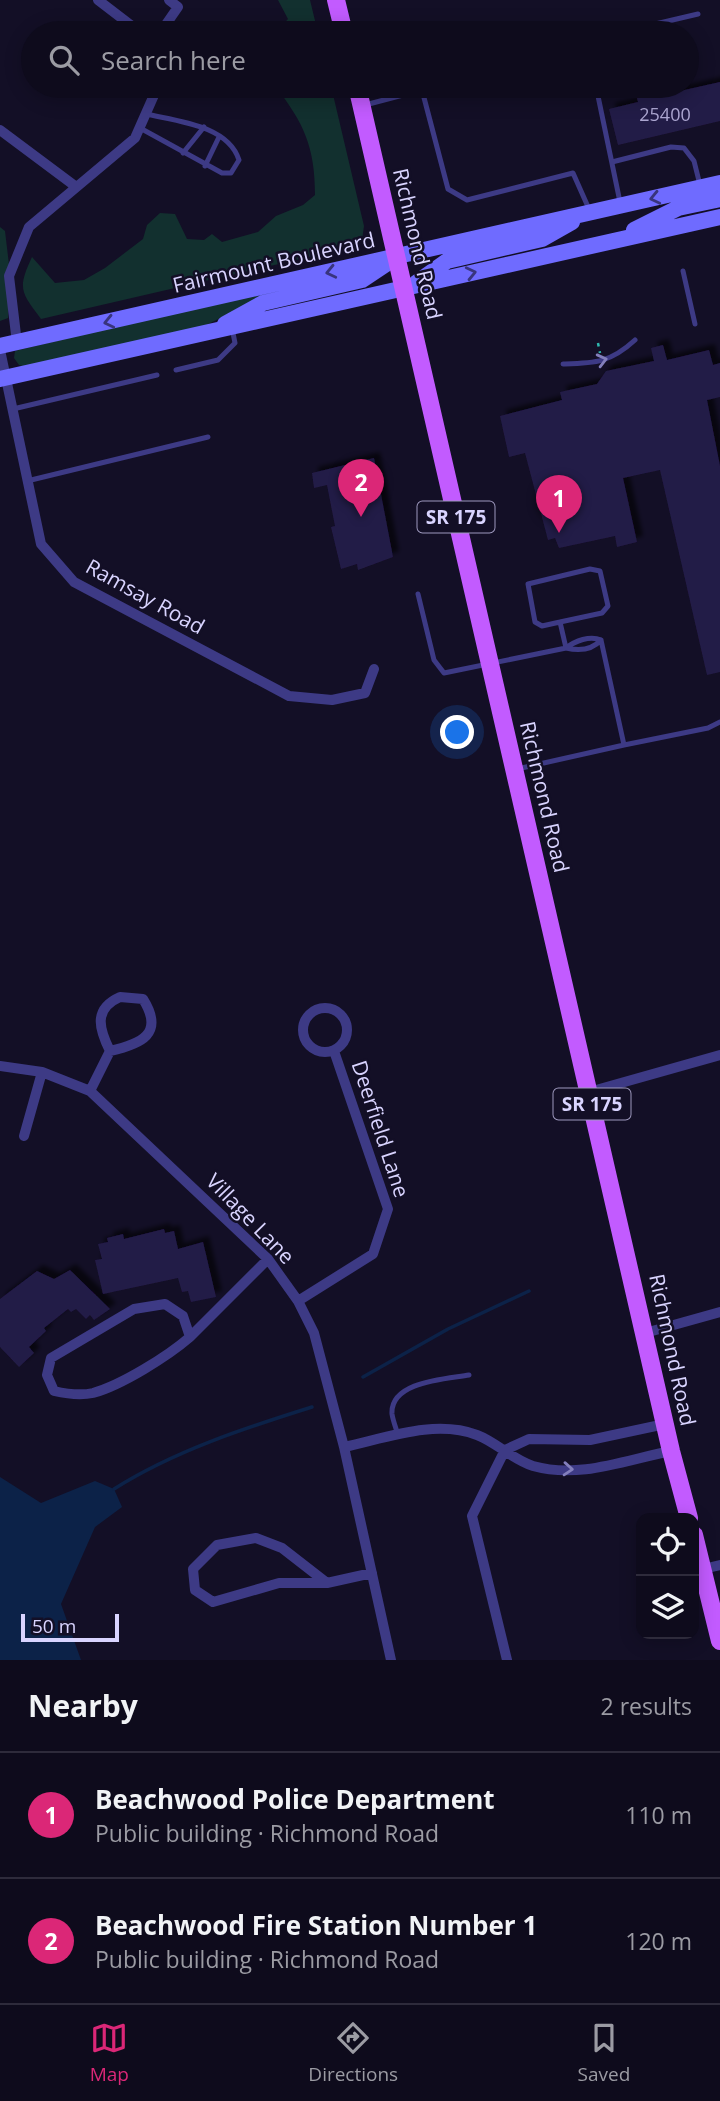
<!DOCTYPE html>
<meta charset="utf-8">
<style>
:root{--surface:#0e0b1c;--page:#1c1929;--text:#f1f3f6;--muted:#9b9ba3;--line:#2e2b3b;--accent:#db2777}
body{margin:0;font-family:"Open Sans",sans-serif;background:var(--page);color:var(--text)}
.controls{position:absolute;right:21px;bottom:21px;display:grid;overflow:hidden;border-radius:14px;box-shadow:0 4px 18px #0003}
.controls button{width:63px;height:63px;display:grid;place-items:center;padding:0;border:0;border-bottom:2px solid var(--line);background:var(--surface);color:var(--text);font:35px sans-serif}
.scale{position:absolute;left:21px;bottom:18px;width:98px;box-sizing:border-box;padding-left:7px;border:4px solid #d9d4ff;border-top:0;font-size:19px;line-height:24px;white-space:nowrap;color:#d9d4ff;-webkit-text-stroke:5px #130f26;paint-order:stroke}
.you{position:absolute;left:458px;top:733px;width:24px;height:24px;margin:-18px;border:5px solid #fff;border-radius:50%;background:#1a73e8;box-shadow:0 0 0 10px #1a73e833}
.badge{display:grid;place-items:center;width:46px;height:46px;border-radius:50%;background:var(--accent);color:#fff;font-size:23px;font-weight:700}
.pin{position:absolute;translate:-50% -58px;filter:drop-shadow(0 2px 4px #0008)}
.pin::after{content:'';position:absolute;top:37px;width:24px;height:21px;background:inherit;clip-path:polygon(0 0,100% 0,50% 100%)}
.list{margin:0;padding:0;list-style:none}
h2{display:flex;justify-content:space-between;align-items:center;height:91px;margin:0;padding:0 28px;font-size:30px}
h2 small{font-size:23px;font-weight:400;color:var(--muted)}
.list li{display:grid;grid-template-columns:46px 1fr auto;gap:21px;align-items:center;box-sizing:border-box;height:126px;padding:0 28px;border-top:2px solid var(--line)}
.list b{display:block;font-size:26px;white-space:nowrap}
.list p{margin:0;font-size:23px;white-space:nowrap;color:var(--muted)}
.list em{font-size:23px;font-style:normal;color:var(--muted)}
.icon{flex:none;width:38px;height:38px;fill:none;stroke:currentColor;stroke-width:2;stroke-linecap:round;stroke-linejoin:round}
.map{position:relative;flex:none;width:720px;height:1660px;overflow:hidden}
.search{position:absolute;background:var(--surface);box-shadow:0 4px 18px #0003;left:21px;right:21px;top:21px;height:77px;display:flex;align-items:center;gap:18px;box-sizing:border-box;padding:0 24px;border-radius:38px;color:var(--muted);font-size:26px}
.sheet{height:343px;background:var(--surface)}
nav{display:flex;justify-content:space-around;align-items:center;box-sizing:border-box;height:98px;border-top:2px solid var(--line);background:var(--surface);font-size:19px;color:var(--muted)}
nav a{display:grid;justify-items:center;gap:4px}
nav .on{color:var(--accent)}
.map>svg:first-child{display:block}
.green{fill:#12302f}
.water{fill:#0c2248}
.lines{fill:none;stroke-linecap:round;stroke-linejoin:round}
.stream{stroke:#0c2248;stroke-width:3.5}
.building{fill:#241b47;filter:url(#shadow)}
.path{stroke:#2fb8b0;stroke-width:2.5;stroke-dasharray:3.5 5;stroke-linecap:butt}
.lane{stroke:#3d3a85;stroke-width:5}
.street{stroke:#3d3a85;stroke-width:10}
.secondary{stroke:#6f6bff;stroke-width:16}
.primary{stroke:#c25bff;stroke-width:18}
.oneway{stroke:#38347d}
.oneway2{stroke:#837fbc}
.labels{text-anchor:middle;stroke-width:5;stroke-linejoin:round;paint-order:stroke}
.number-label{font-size:18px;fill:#aca6d1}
.shield{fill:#130f26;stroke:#9e99be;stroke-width:2}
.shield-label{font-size:19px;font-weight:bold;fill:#d9d4ff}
.street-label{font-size:21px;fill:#d9d4ff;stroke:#130f26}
</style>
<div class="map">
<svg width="720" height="1660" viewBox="0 0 720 1660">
<defs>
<filter id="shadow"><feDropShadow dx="6" dy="-6" stdDeviation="2" flood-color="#0009"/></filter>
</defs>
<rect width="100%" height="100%" fill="#130f26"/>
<!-- green -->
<path class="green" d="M278 0H310L318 33H275L288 19Z
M275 86H331L364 226 362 240 356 246 41 319C21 292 17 289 32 257L55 283 84 280 105 268 143 239 147 225 160 213 175 214 187 239 204 240 212 234 222 242 258 232 276 216 303 205 315 195C315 147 304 123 275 86Z
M0 227 5 231 10 273 8 318 0 321Z
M362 273 261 298 204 326 26 367 19 365 14 358 15 351 259 292Z"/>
<!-- water -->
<path class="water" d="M0 1477 41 1503 95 1481 114 1489 122 1507 95 1527 61 1604 81 1660H0Z"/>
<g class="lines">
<!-- stream -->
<path class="stream" d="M363 1377 448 1329 529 1291
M114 1489C174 1451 245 1428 312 1407"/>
</g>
<!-- building -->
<path class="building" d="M720 82V121L618 145 609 109 638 102 634 86H679L680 91Z
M663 345 667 360 709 350 713 365 720 363V397L707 400 720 466V672L707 675 660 470 623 478 637 542 617 547 615 536 559 548 555 538 548 540 525 453 509 457 500 416 562 400 560 392 597 384 606 371 654 361 651 348Z
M374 458 393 557 358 570 357 564 341 569 331 527 335 526 327 485 314 488 312 473Z
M164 1229 165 1233 174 1231 178 1249 203 1242 216 1297 191 1302 188 1291 182 1292 178 1278 103 1294 95 1260 102 1259 98 1244 108 1242 107 1238 123 1234 124 1239Z
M70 1270 110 1309 94 1320 90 1315 86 1319 76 1309 71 1312 68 1309 44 1328 46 1331 29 1347 34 1353 19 1367 0 1347V1299L37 1271 54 1279Z"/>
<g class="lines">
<!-- path -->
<path class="path" d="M598 343 600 353"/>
<!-- lane -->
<path class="lane" d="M617 33 698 14
M428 86 422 90 448 189 467 200 573 173 589 209
M612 86 598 96 620 202
M365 105 422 90
M140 128 222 173H231L239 160C228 125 176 121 146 114
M183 153 204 127
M612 162 671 147 684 148 694 161 700 185
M205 166 219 137
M683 271 695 324
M563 364C595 363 610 363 635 340
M176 370 218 360 235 343 232 328
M13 409 157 375
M27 481 208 437
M418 594 434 660 444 673 566 648 560 622 602 613 608 606 600 571 590 569 528 584 535 622 542 626 560 622
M566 648C579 651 592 650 601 640
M566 648C575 641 590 635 601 640
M624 745 708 728 720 722
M517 769 624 745 601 640
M398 1435C396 1428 393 1421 392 1414 390 1381 447 1379 469 1375"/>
<!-- street -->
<path class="street" d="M98 0 141 33
M160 33 178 7 169 0
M0 130 75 186
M17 343 9 276 29 227 135 138 158 86
M0 350 41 544 74 582 289 696 332 700 365 693 374 669
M120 997 143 999C165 1034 141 1044 110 1051 99 1029 93 1009 120 997Z
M303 1030a22 22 0 1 1 44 0a22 22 0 1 1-44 0Z
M0 1066 42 1072 90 1091 268 1259 298 1301 314 1333 344 1447 391 1660
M90 1091 110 1051
M589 1092 720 1055
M24 1136 42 1072
M298 1301 373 1254 388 1209 334 1051
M165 1304 183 1316 190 1337C168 1356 122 1385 93 1393 80 1396 67 1394 54 1391L47 1375 51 1358 134 1309Z
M645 1333 720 1312
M190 1337 268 1259
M344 1447C386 1438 435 1419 477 1435 496 1442 513 1460 533 1466 580 1479 625 1460 671 1451
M505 1450 472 1516 507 1660
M505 1450 529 1439 590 1440 665 1424
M256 1538 282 1548 327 1583H279L213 1602 195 1590 193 1569 217 1545Z
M703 1569 720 1565
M327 1583 372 1573"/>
<!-- secondary -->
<path class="secondary" d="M634 230 678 208 720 199
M416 283 447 261 542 239 572 222
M225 324 263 303 362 280 386 264
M0 346 720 183
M0 379 720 217"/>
<!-- primary -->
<path class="primary" d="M336 0 344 33
M357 86 671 1451 689 1518
M694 1535 720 1641"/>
</g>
<!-- one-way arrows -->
<defs><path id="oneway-chevron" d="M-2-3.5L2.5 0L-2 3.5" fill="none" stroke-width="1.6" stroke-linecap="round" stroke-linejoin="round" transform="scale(1.75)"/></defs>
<g class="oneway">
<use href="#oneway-chevron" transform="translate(655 198) rotate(167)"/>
<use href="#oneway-chevron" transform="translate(331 272) rotate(167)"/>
<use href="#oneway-chevron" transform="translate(471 273) rotate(-13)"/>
<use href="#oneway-chevron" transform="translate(109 322) rotate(167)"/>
</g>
<g class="oneway2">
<use href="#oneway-chevron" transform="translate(602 360) rotate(-14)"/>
<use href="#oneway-chevron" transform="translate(568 1469) rotate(4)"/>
</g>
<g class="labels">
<!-- number labels -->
<g class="number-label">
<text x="665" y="121">25400</text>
</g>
<!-- shield labels -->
<g class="shield">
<rect x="417.5" y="501.5" width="77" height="31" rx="5"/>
<rect x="553.5" y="1088.5" width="77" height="31" rx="5"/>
</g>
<g class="shield-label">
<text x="456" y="524">SR 175</text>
<text x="592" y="1111">SR 175</text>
</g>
<!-- street labels -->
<g class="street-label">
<text transform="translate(417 244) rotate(77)" y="7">Richmond Road</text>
<text transform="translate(274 263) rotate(-13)" y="7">Fairmount Boulevard</text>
<text transform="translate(145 597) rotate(29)" y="7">Ramsay Road</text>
<text transform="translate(544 797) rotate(77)" y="7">Richmond Road</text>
<text transform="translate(380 1129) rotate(72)" y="7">Deerfield Lane</text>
<text transform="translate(250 1219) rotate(46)" y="7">Village Lane</text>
<text transform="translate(672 1350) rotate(78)" y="7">Richmond Road</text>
</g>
</g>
</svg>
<div class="controls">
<button><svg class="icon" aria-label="locate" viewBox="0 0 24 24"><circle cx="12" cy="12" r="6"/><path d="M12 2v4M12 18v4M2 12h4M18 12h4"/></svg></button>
<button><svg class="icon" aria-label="layers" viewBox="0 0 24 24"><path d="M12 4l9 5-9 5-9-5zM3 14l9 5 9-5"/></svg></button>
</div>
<div class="scale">50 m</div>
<div class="you"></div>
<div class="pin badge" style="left:559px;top:533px">1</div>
<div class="pin badge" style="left:361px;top:517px">2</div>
<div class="search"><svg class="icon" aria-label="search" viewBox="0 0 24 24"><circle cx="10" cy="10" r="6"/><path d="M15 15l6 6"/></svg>Search here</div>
</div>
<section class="sheet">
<h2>Nearby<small>2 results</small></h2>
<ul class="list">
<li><span class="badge">1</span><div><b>Beachwood Police Department</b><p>Public building · Richmond Road</p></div><em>110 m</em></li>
<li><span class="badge">2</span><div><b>Beachwood Fire Station Number 1</b><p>Public building · Richmond Road</p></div><em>120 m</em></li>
</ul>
</section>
<nav>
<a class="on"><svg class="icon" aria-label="map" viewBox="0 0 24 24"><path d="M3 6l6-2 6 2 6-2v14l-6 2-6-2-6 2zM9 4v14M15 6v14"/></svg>Map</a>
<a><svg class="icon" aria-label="directions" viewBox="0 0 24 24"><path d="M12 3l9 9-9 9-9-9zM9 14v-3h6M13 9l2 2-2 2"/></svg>Directions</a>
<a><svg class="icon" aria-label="saved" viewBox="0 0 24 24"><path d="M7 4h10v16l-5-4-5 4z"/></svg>Saved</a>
</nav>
